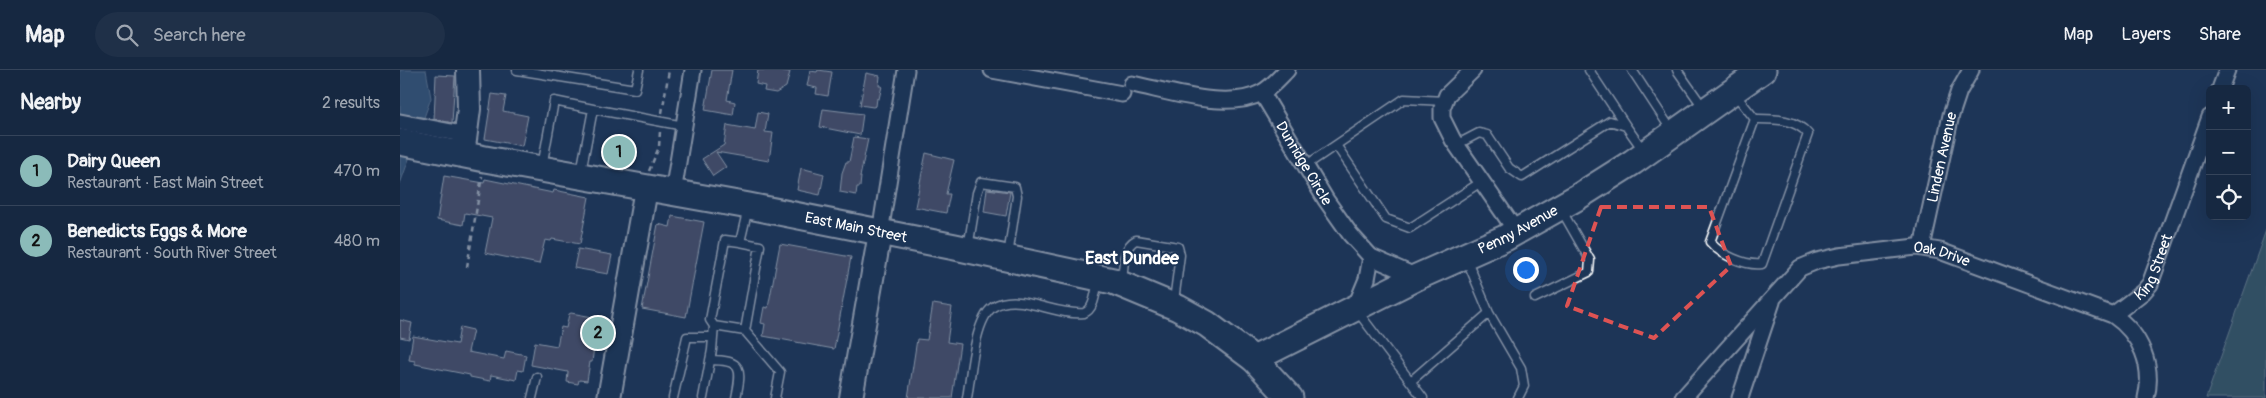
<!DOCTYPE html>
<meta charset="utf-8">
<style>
:root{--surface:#162841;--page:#1f3048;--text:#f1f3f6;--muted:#9ea6b1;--line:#35445a;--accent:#8bbbb9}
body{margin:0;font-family:Pangolin,sans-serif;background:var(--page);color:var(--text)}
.controls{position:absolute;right:15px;top:15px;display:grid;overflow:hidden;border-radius:8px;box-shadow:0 5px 20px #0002}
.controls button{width:45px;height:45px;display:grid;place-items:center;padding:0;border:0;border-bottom:1px solid var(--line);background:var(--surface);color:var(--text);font:25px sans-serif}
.you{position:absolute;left:1125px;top:199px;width:18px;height:18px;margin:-12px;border:4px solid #fff;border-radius:50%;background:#1a73e8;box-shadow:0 0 0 8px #1a73e833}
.badge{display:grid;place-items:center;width:32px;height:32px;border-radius:50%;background:var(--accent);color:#111;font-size:16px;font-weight:700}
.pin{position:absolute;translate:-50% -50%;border:2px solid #fff;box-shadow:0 1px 5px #0006}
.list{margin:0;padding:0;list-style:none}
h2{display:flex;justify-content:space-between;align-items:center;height:65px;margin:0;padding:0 20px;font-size:21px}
h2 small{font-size:16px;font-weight:400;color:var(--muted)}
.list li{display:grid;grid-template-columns:32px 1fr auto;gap:15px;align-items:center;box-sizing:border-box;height:70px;padding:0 20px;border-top:1px solid var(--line)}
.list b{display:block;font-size:19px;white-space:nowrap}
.list p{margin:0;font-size:16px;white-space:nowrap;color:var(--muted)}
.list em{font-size:16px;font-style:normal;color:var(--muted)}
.icon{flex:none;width:28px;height:28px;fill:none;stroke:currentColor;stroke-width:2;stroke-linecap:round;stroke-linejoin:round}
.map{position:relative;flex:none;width:1866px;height:328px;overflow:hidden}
header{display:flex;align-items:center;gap:30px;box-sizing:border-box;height:70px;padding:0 25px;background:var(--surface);border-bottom:1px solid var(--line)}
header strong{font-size:24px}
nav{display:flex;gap:28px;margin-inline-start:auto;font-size:18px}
.search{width:350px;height:45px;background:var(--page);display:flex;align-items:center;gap:12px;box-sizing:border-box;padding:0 18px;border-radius:28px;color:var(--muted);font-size:19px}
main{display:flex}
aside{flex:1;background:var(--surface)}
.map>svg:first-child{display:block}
.green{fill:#4b7072;stroke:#a5b8b8}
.water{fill:#476a8e;stroke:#91a6bb}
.building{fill:#696479;stroke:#fff}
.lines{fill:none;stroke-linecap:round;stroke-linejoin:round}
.lane-casing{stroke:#fff;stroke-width:11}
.street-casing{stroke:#fff;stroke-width:19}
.secondary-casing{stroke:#fff;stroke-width:26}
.primary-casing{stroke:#fff;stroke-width:29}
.path{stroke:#fff;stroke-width:2.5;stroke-dasharray:5 4;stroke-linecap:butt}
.lane{stroke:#1d3557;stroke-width:8}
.street{stroke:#1d3557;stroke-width:15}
.secondary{stroke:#1d3557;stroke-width:22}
.primary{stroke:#1d3557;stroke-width:25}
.marked{fill:none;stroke:#de5353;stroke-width:4;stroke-dasharray:10 6;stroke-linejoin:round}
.labels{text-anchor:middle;stroke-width:4;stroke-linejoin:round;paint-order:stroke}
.street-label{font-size:15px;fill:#fff;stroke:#1d3557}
.quarter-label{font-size:18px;font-weight:bold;fill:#fff;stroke:#1d3557}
</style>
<header>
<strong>Map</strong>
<div class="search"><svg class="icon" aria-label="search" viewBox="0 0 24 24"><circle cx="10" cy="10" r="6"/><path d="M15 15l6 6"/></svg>Search here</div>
<nav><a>Map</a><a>Layers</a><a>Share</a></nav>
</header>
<main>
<aside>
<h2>Nearby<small>2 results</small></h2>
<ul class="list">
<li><span class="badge">1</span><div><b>Dairy Queen</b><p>Restaurant · East Main Street</p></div><em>470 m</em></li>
<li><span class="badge">2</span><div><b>Benedicts Eggs &amp; More</b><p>Restaurant · South River Street</p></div><em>480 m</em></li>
</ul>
</aside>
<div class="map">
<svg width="1866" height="328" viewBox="0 0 1866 328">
<rect width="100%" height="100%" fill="#1d3557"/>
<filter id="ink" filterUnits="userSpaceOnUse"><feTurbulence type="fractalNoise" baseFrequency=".02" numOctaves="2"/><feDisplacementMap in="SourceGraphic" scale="10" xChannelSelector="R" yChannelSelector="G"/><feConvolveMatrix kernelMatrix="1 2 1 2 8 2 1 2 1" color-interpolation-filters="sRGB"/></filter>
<g filter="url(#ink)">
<!-- green -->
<path class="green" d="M1866 160V328H1806Z"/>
<!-- water -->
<path class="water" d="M0 0H26L31 28 0 114Z"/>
<!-- building -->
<path class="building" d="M312 0H332L327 30 335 32 333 45 305 40Z
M358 0H379L390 2 386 17 376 23 364 21 365 16 356 14Z
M418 0 432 2 428 26 416 24 417 18 407 16 410 1 417 2Z
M466 3 480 6 479 16H482L479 29 477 28 476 36 473 37 460 35Z
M36 5 55 6 52 53 34 49Z
M92 24 106 26 103 41 128 46 122 76 85 69Z
M423 39 463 44 460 65 420 57Z
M358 42 368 44 365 62 373 63 369 91 316 82 326 97 313 106 302 89 324 75 327 55 355 60Z
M454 67 468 69 460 107H461L460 117H457L456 125 440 122 442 103 446 92H449Z
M213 69 229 72 224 95 208 92Z
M526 83 554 90 546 124H550L546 143 515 137Z
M401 98 424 104 420 125 397 120Z
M44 106 84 113 85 109 153 123 154 120 189 127 180 174 152 169 151 171 145 170 139 194 85 183 92 148 65 143 63 155 37 150Z
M587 119 610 122 606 146 584 142Z
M272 146 304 152 286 247 242 239 258 154 270 157Z
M380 174 451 187 434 279 363 266 365 254 361 253 364 237 368 238Z
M178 179 212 185 208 204 174 198Z
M533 234 552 237 547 272 560 274 552 328H508L517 269 527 270Z
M171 243 198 248 192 292H190L187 311 179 310 178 314 167 312 168 302 131 295 135 272 157 276 161 257 166 258 169 244Z
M0 250 12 253 9 269 0 267Z
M60 257 73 260 68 282 104 289 106 281 126 285 123 301 118 300 116 310 91 305 90 311 70 307V305L15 294V291L9 290 13 266 57 274Z"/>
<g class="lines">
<!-- lane casing -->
<g class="lane-casing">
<path id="lane" d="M117 0 235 19 239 0
M1189 0 1226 56
M1232 0 1272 61
M1277 0 1303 37
M1334 23 1355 49C1373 49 1396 48 1408 64L1362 194C1345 196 1321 185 1310 172L1355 49
M193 39 284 56
M936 75 986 149 1010 158 1081 112
M1056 75 1079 63 1087 65 1109 98 1122 107 1210 51 1226 56 1243 80
M905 96 1004 29 1045 31
M142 97 154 31 193 39 181 102
M340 172 360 176 345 261 314 256 310 250 325 170 340 172 348 138
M568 178 577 123 581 112 615 117 617 126 608 186
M722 211C724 198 722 177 736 170L778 177 780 185 774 231
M1135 228 1189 202 1190 190 1162 141
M958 242 1023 328
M1089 243 1121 298 1124 316 1118 328
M345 261 380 302 375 328
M310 290C343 290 342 299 336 328
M1011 311 1089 243 1066 188
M132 328 137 307
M273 328 287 267H313
M303 328 312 280 314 256
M567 328C571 306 574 250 593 237 604 230 619 231 631 234 647 237 667 245 684 243 695 239 695 222 698 211"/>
</g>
<!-- street casing -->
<g class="street-casing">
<g id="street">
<path d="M592 0 722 24"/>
<path d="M1073 0 1047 25 1042 38V48L1053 70 1116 161"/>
<path d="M732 14C768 21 827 41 861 23 871 18 880 7 887 0"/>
<path d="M1820 19 1827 0"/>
<path id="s1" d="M862 23 926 130 950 164 971 187 1017 207"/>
<path d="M0 52 67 65"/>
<path d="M273 123 293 0"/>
<path d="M480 163 506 0"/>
<path id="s2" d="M1522 177 1551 45 1559 21 1571 0"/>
<path d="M955 238 967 209 971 187"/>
<path id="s3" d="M1713 245 1743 222 1750 214 1810 47"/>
<path id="s4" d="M1283 328 1400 198 1417 191 1439 186 1516 177 1540 181 1713 245C1741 264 1754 296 1746 328"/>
<path d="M1340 328 1372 232"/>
</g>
</g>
<!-- secondary casing -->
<g class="secondary-casing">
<path id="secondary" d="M63 85 69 39 68 0
M209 328 246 119
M451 328 480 163"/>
</g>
<!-- primary casing -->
<g class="primary-casing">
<g id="primary">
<path id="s5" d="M0 72 85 89 349 136 555 177 713 211 778 238 807 254 854 289 890 328"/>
<path id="s6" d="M854 289 1017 207 1105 168 1176 128 1233 92 1363 0"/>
</g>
</g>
<!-- path -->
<path class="path" d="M262 43 269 0
M249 101 259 77 260 61
M67 197 82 106"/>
<!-- lane -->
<use href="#lane" class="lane"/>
<!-- street -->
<use href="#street" class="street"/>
<!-- secondary -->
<use href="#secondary" class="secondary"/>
<!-- primary -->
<use href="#primary" class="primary"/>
</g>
</g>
<!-- marked area -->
<path d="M0 0H1866V328H0ZM1201 137H1309L1331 196 1254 268 1167 236Z" fill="#1d3557" fill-opacity=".55" fill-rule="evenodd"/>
<path class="marked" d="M1201 137H1309L1331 196 1254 268 1167 236Z"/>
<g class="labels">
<!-- street labels -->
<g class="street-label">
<text dy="5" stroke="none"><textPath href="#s2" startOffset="92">Linden Avenue</textPath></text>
<text dy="5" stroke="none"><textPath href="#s1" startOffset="82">Dunridge Circle</textPath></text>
<text dy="5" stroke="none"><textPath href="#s5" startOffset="464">East Main Street</textPath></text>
<text dy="5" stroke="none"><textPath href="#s6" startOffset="294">Penny Avenue</textPath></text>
<text dy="5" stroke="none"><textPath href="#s4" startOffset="320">Oak Drive</textPath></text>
<text dy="5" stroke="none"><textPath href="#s3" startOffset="65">King Street</textPath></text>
</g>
<!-- quarter labels -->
<g class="quarter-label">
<text x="732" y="194">East Dundee</text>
</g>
</g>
</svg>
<div class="controls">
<button>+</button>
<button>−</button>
<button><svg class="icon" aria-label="locate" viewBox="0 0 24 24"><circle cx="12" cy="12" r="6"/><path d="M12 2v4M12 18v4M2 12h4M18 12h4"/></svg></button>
</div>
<div class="you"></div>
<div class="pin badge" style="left:219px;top:82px">1</div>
<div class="pin badge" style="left:198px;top:263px">2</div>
</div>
</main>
